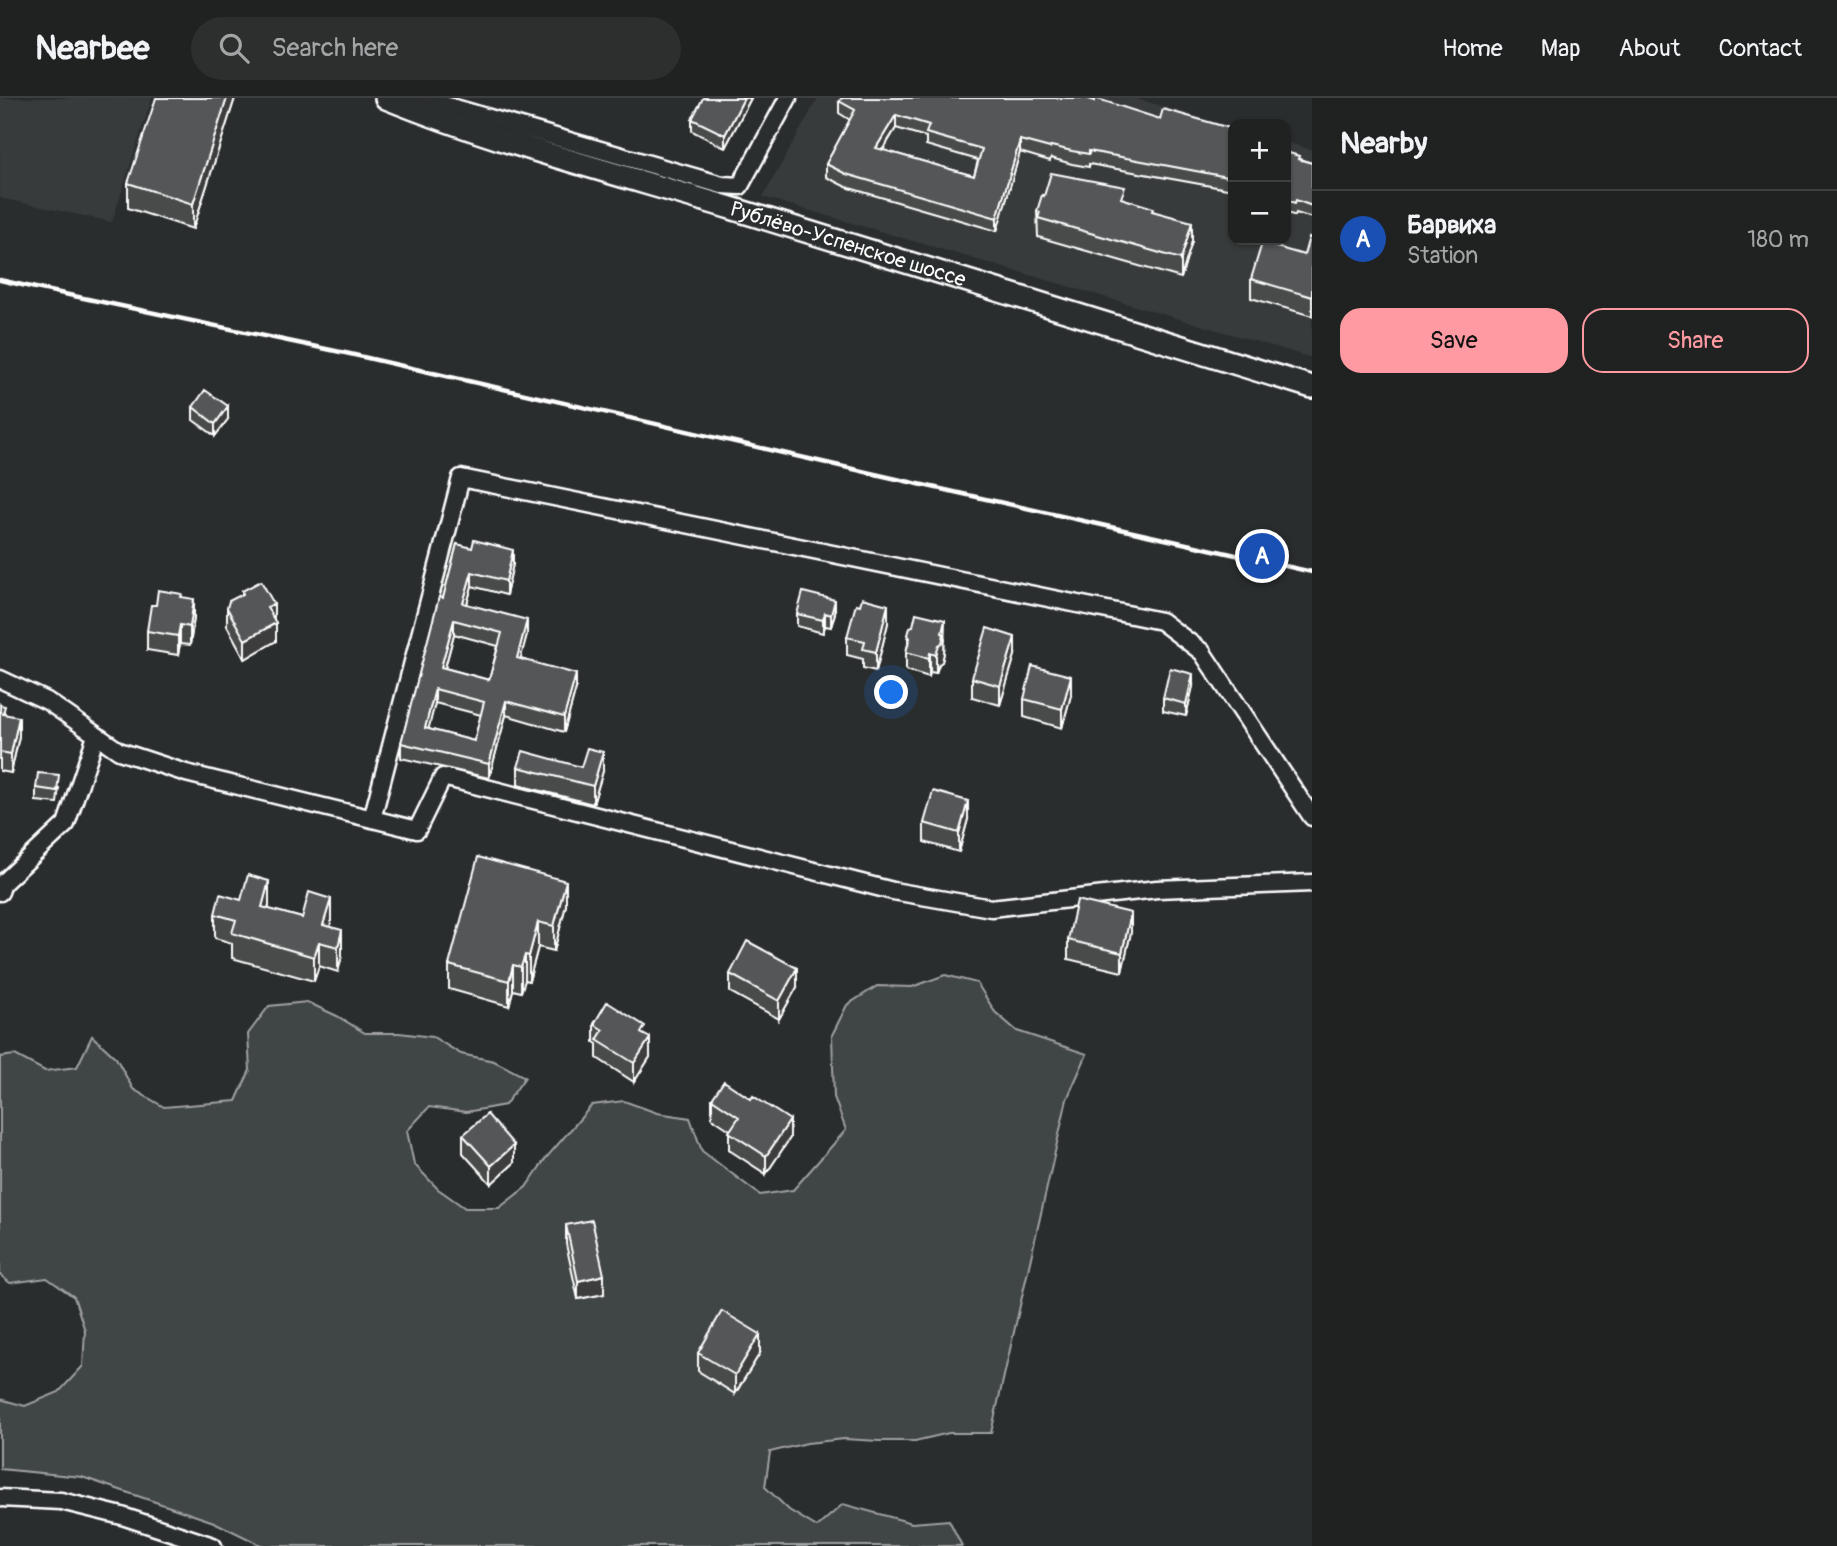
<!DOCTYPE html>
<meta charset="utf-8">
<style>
:root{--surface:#202222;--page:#2d2f2f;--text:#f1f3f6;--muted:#a2a4a5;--line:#3d3f40;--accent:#ff9aa2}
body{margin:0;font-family:Pangolin,sans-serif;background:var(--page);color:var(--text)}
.controls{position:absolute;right:21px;top:21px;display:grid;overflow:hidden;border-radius:14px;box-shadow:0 2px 5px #0004}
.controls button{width:63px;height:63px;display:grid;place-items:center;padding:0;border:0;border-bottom:2px solid var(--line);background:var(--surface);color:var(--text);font:35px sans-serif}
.you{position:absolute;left:892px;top:595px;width:24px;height:24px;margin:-18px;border:5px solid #fff;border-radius:50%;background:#1a73e8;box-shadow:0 0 0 10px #1a73e833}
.badge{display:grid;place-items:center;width:46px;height:46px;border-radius:50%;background:var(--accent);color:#fff;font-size:23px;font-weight:700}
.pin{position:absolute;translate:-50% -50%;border:4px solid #fff;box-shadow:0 2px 7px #0006}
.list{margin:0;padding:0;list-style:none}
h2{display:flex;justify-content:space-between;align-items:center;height:91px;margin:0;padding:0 28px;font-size:30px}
h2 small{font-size:23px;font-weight:400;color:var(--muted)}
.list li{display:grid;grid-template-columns:46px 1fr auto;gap:21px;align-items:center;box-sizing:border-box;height:98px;padding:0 28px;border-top:2px solid var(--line)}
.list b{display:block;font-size:26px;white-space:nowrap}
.list p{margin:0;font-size:23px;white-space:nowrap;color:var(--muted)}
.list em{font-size:23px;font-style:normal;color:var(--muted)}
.actions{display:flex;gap:14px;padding:21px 28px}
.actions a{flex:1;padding:16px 0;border:2px solid var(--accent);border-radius:21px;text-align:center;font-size:24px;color:var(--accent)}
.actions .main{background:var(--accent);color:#111}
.icon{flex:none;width:38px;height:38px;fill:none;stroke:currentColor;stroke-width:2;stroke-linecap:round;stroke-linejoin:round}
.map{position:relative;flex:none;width:1312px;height:1448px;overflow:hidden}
header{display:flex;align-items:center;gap:42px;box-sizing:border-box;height:98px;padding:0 35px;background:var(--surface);border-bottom:2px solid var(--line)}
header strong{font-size:33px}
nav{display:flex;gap:38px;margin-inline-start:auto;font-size:24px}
.search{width:490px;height:63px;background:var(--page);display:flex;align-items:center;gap:18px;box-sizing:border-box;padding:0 24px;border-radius:38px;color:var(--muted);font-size:26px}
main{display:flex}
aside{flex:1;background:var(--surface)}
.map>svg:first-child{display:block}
.built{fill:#373a3b}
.green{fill:#414445;stroke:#a0a2a2;stroke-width:2}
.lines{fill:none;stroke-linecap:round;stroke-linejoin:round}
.street-casing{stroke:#fff;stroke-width:21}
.secondary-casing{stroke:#fff;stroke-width:26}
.street{stroke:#2a2d2e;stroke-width:16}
.secondary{stroke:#2a2d2e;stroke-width:21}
.rail{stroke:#fff;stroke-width:4.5}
.wall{fill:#494b4c;stroke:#fff;stroke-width:2;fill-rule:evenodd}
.shaded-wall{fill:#3c3d3e;stroke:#fff;stroke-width:2}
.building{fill:#555758;stroke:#fff;stroke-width:2;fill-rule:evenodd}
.labels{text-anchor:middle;stroke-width:5;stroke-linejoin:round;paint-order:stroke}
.street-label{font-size:21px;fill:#fff;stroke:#2a2d2e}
</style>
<header>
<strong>Nearbee</strong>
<div class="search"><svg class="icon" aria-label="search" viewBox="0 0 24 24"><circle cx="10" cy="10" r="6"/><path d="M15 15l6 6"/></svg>Search here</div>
<nav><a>Home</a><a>Map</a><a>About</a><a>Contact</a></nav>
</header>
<main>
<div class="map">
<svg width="1312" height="1448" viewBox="0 0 1312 1448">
<rect width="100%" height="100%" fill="#2a2d2e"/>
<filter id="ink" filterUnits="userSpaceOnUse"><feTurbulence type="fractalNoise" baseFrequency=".0143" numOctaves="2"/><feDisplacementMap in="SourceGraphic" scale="14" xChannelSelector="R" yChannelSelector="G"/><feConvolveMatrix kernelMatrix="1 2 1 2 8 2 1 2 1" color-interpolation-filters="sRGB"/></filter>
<g filter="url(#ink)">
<!-- built -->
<path class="built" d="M0 0H152L112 124 0 100Z
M818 0H1134L1233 29V142H1286V44L1312 52V260L763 99Z"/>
<!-- green -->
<path class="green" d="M945 877 977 885 995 914 1017 933 1087 956 1067 1001 991 1335H949L915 1343H879L844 1341 807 1345 770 1354 765 1389 789 1412 817 1429 843 1406 912 1425 949 1422 962 1448H263L214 1424 82 1379 0 1371V1301L25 1308 59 1294 83 1268 85 1233 74 1199 47 1180 10 1185 0 1177V959L15 957 45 973 77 969 92 938 116 960 133 991 164 1009 236 1003 250 972 248 936 269 908 307 904 337 918 365 935H399L433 939 461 956 494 963 525 979 505 1007 466 1014 429 1009 407 1033 414 1066 438 1091 465 1110H499L526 1089 546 1060 592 1007 624 1003 657 1015 690 1020 702 1053 760 1097 793 1092 846 1032 834 999 832 937 847 907 877 888 912 889Z"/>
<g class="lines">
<!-- street casing -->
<g class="street-casing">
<path id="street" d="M420 0 722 87 740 88 788 0
M0 581 47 603 119 653 186 675 417 732 443 679 893 793 991 810 1157 791 1312 785
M372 721 461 380 1161 523 1202 554 1312 719
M0 794 3 785 66 726 96 638
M0 1400 61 1403 122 1418 213 1448"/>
</g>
<!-- secondary casing -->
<g class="secondary-casing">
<g id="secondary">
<path id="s1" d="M386 0C500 46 618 76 734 111 927 170 1119 230 1312 289"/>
</g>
</g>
<!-- street -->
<use href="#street" class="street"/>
<!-- secondary -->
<use href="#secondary" class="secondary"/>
<!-- rail -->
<path class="rail" d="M0 182 31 189 350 256 923 387 1312 474"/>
</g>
<!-- wall -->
<path class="wall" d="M235 0 193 131 128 110V85Z
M751 0 725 50 692 33V21Z
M839 3 1160 21 1233 31V92L1089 66V69L1072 66 1051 60 1050 63 1020 54 997 133 846 89 826 79V66L850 22 839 15ZM896 30 926 39V47L978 62 974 78 883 52Z
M1286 54 1299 61 1312 65V120L1296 115 1295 118 1286 114Z
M1125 102 1153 113 1192 143 1181 180 1038 139 1037 113Z
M1312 140V218L1251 200V181L1304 157Z
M193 309 228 321 215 338 193 322Z
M457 446 513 466 506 497 472 488 467 506 527 536 520 561 576 590 564 634 506 617 489 680 401 660V645L443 500ZM454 536 498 548 489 582 445 570ZM435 605 481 617 474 643 428 631Z
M242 493 274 521 276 543 245 561 227 528V510L242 497Z
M182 499 194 520 190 547 180 546 178 557 147 552V533L156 507Z
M860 507 888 525 876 573 863 570V561L847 557V539Z
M835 515 831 529 825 528 823 535 797 528V516Z
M908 537 945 540 944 555 942 564 939 566 936 575 930 574 929 579 906 572V554L908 546Z
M1015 557 1000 607 972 599V580Z
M1193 588 1186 618 1163 613V600Z
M1071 597 1062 630 1024 619V601Z
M0 607 19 638 11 675 0 673Z
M518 669 603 673 593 706 518 687Z
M36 690H59L57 705 36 703Z
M968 721 959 754 924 744V725Z
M241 802 269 808 268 811 302 820 331 825 330 829 342 857 338 874 319 868 314 883 232 860V845L215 840V816Z
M566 807 554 853 538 849 529 883 525 882 521 894 513 892 509 908 449 891V867Z
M1131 834 1122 874 1068 861V842Z
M730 876 797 889 779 921 730 894Z
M594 926 650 959 634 984 597 960V946L594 944Z
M712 1001H751L790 1040 766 1076 729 1052V1034L730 1032 712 1020Z
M463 1037 514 1065 491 1086 463 1055Z
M566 1127 604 1196 578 1201 566 1146Z
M698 1255H760L735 1296 698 1273Z"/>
<!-- shaded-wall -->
<path class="shaded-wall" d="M227 0H235L193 131V106Z
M744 0H751L725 50V37Z
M896 17V30L876 62V50Z
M1020 42V54L997 133V120Z
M1192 124V143L1181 180V161Z
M228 308V321L215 338V326Z
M513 452V466L506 497V483Z
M472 474V488L463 520V505Z
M194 501V520L190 547V529Z
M835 502V515L831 529V517Z
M274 506V524L267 509Z
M888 507V525L876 573V554Z
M825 515V528L823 535V522Z
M454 522V536L441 584V569Z
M527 522V536L517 574V560Z
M945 522 944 555 942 564 939 566 936 575V557Z
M276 525V543L245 561V542Z
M180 527V546L178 557V538Z
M1015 539V557L1000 607V588Z
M930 555V574L929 579V560Z
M576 576V590L564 634V619Z
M1193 576V588L1186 618V606Z
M1071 578V597L1062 630V611Z
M435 591V605L425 645V630Z
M506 603V617L489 680V666Z
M19 619V638L11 675V656Z
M603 654V673L593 706V688Z
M968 703V721L959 754V735Z
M269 783V808L262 833V809Z
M566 783V807L554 853V828Z
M331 801V825L325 845 323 827Z
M1131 815V834L1122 874V855Z
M538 824V849L529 883V858Z
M342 832V857L338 874V849Z
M319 844V868L314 883V859Z
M525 857V882L521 894V869Z
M513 867V892L509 908V883Z
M797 870V889L779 921V903Z
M650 940V959L634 984V965Z
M790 1022V1040L766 1076V1058Z
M514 1047V1065L491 1086V1068Z
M604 1177V1196L578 1201V1183Z
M760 1236V1255L735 1296V1277Z"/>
<!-- building -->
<path class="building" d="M156 0H227L193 106 128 85Z
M703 0H744L725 37 692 21Z
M842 0H1086L1095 3V0L1160 21 1163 11 1233 31V80L1089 53V56L1072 53 1051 48 1050 50 1020 42 997 120 846 76 826 66 855 12 839 3ZM896 17 929 27 926 35 982 51 974 78 876 50Z
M1286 54 1299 58 1298 61 1312 65V108L1296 102 1295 105 1286 102Z
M1051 75 1125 89 1121 100 1153 110 1152 113 1192 124 1181 161 1038 120 1040 114 1037 113 1042 97 1044 98Z
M1309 139 1312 140V199L1251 181 1262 145 1304 157Z
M205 292 228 308 215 326 193 309Z
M474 442 513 452 506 483 472 474 463 505 527 522 517 560 576 576 564 619 506 603 489 666 401 645 439 499 443 500 457 446 472 450ZM454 522 502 535 489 582 441 569ZM435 591 484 604 474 643 425 630Z
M261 483 274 506 267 509 276 525 245 542 227 510 229 503 243 496 242 493Z
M158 492 182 496 181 499 194 501 190 529 180 527 178 538 147 533 151 507H156Z
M803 494 835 502 831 517 825 515 823 522 797 516Z
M862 500 888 507 876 554 863 551 865 543 847 539 856 506 860 507Z
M916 515 945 522 942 535 944 536 942 545 939 547 936 557 930 555 929 560 906 554 910 540 908 537 910 529 913 528Z
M987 530 1015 539 1000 588 972 580Z
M1032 568 1071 578 1062 611 1024 601Z
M1170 570 1193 576 1186 606 1163 600Z
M0 607 5 608 3 616 19 619 11 656 0 654Z
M587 650 603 654 593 688 518 669 523 653 581 669Z
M38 675 59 677 57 693 36 690Z
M933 693 968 703 959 735 924 725Z
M478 759 566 783 554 828 538 824 529 858 525 857 521 869 513 867 509 883 449 867Z
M248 777 269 783 262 809 302 820 309 794 331 801 323 827 342 832 338 849 319 844 314 859 232 835 236 822 215 816 220 796 241 802Z
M1077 802 1131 815 1122 855 1068 842Z
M747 843 797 870 779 903 730 876Z
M607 904 645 928 641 935 650 940 634 965 597 942 603 932 594 926Z
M724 983 751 1001 753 998 790 1022 766 1058 729 1034 739 1019 712 1001Z
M487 1016 514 1047 491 1068 463 1037Z
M592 1122 604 1177 578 1183 566 1127Z
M722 1213 760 1236 735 1277 698 1255Z"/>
</g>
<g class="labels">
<!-- street labels -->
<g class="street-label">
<text dy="7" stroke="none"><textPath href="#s1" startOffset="485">Рублёво-Успенское шоссе</textPath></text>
</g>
</g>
</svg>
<div class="controls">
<button>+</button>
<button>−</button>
</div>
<div class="you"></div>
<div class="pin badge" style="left:1262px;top:458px;background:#1a4fb4">A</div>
</div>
<aside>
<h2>Nearby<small></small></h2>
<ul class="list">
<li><span class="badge" style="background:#1a4fb4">A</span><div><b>Барвиха</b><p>Station</p></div><em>180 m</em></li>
</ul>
<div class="actions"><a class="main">Save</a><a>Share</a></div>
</aside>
</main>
